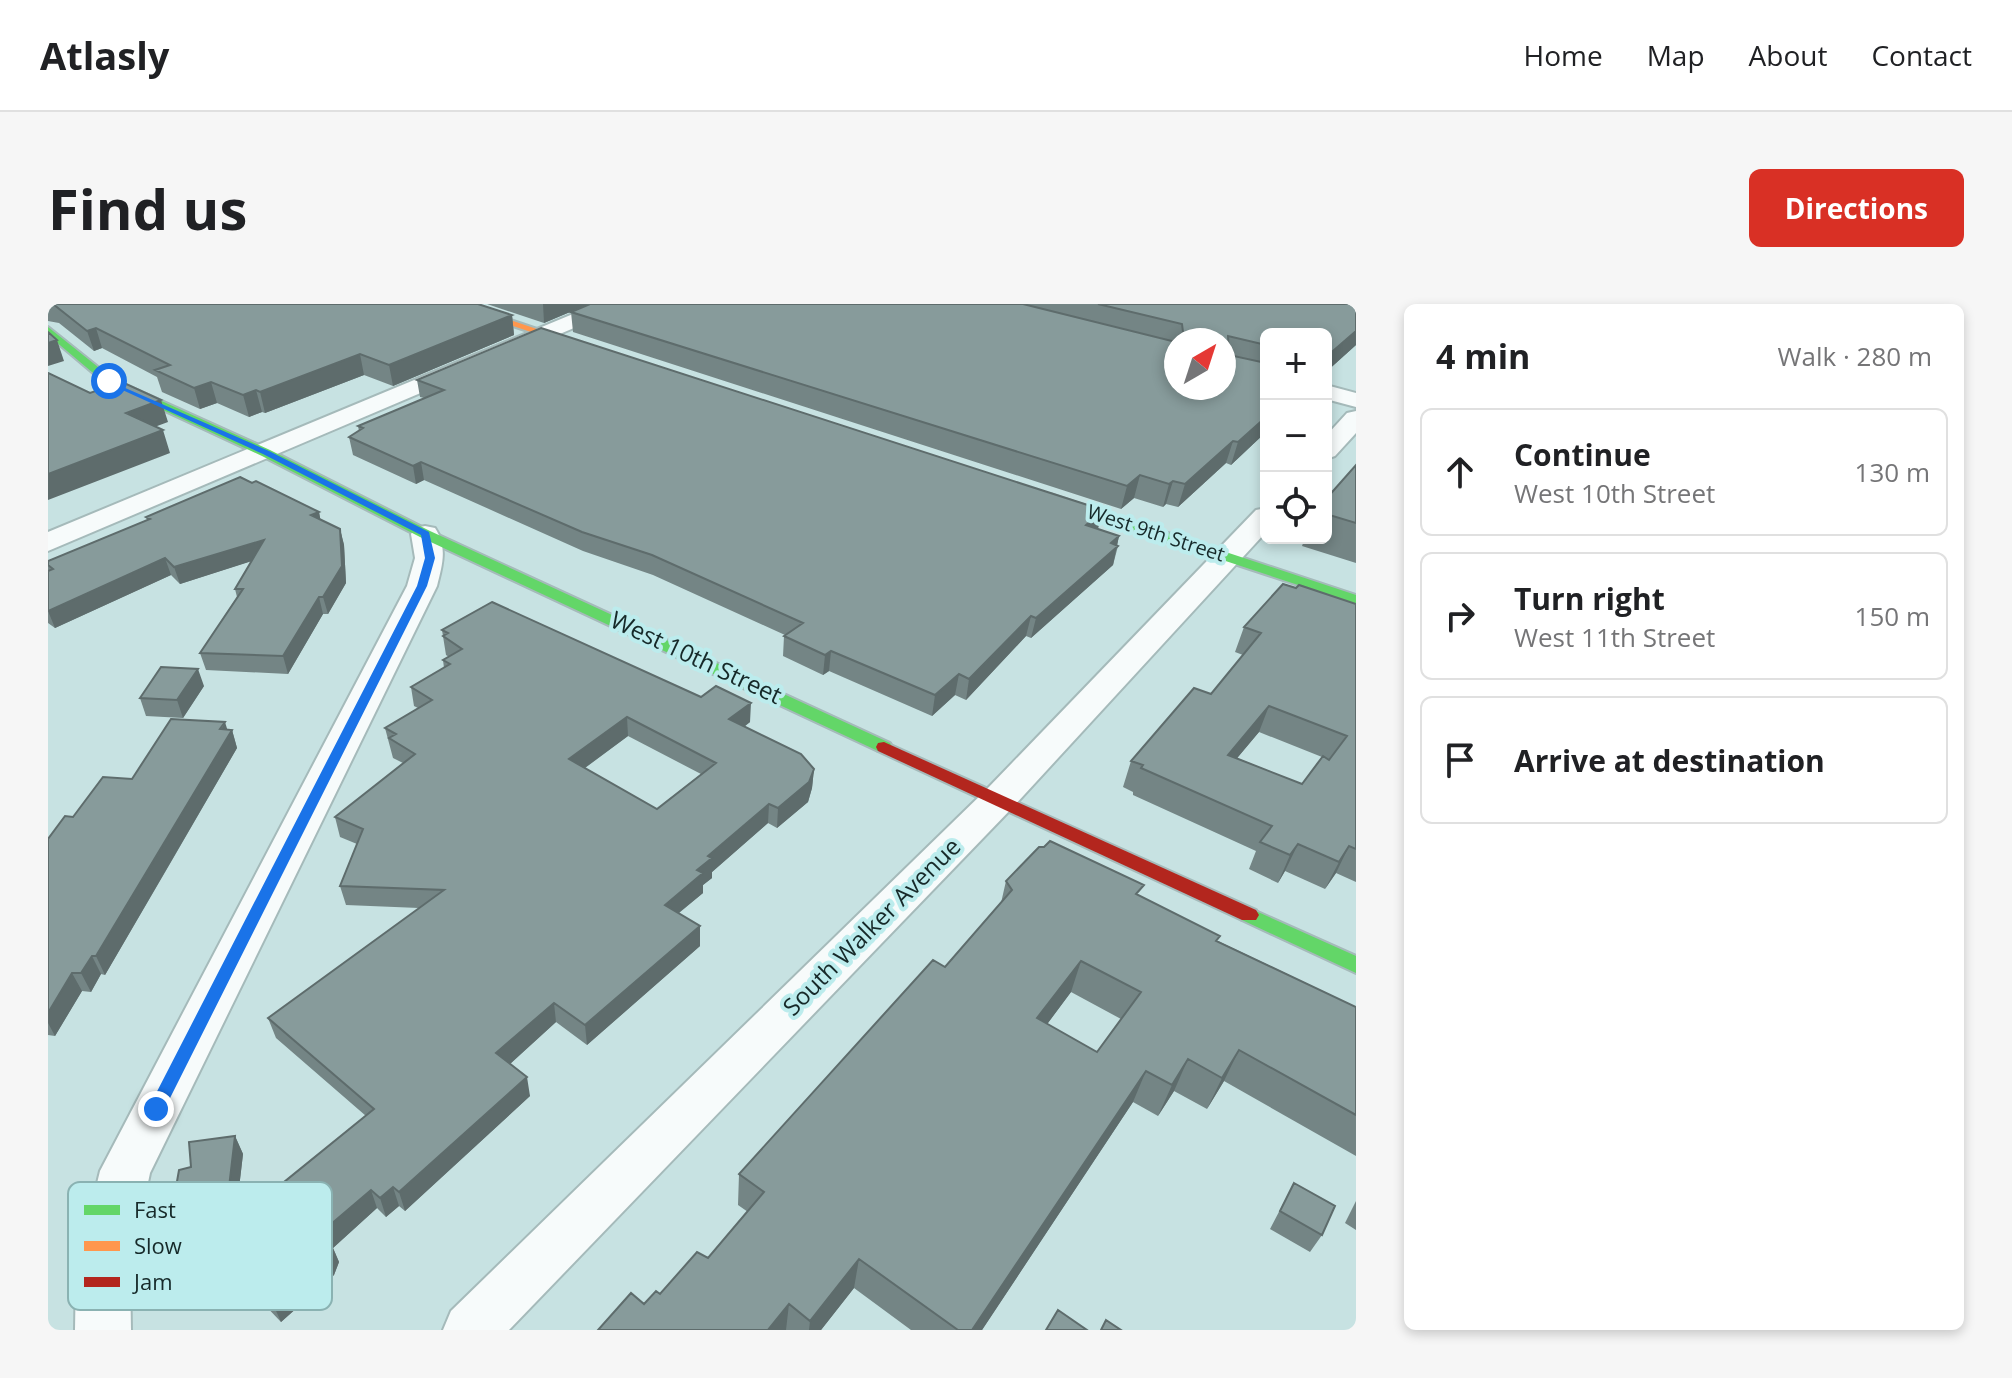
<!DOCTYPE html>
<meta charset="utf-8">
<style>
:root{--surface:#fff;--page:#f6f6f6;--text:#202124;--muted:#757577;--line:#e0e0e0;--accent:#d93025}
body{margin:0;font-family:"Open Sans",sans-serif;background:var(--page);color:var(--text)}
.controls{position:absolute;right:24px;top:24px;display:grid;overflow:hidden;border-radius:12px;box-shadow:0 4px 12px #0003}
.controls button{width:72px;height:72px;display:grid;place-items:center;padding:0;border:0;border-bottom:2px solid var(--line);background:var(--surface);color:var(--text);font:40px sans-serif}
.compass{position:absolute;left:1116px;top:24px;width:72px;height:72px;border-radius:50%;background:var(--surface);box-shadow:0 4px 12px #0003;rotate:39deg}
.stop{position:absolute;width:24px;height:24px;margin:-18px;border:6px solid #1a73e8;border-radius:50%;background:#fff}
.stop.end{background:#1a73e8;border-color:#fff;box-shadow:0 2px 8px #0008}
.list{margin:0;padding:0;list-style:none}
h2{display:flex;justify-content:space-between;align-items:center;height:104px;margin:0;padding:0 32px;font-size:34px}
h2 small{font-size:26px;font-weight:400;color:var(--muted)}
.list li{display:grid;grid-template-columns:52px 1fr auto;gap:24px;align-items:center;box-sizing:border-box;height:128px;margin:0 16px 16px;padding:0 16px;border:2px solid var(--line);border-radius:12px}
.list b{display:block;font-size:30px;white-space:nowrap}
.list p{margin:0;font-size:26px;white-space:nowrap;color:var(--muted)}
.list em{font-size:26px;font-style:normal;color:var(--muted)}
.icon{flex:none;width:44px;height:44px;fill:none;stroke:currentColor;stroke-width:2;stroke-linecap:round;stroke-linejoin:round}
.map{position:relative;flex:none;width:1308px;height:1026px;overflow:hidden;border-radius:12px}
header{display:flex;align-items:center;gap:48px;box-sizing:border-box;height:112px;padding:0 40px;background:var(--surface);border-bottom:2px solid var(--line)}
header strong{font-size:38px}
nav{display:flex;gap:44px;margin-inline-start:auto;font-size:28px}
.intro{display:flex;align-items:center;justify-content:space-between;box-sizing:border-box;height:192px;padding:0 48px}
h1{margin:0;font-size:56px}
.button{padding:20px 36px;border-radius:12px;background:var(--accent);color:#fff;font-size:28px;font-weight:700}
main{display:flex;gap:48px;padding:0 48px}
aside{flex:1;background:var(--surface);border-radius:12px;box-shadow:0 4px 12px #0003}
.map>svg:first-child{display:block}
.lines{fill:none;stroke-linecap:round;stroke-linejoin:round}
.street-casing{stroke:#a5baba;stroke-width:4}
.fast-casing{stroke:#a5baba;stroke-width:4}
.slow-casing{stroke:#a5baba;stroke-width:4}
.jam-casing{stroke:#a5baba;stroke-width:4}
.street{fill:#f7fbfb;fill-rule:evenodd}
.fast{fill:#63d668;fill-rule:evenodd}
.slow{fill:#ff974d;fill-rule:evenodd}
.jam{fill:#b3261e;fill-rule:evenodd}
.wall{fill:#748585;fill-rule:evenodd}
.shaded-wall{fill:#5e6c6c}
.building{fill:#879b9b;stroke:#5e6c6c;stroke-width:2;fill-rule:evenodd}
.route{fill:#1a73e8}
.labels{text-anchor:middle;stroke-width:8;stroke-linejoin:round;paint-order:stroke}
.far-street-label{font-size:20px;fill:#162929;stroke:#bceced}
.street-label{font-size:24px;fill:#162929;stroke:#bceced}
.key{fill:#bceced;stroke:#8ab2b2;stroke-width:2}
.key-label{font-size:22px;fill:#162929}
</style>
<header>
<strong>Atlasly</strong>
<nav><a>Home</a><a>Map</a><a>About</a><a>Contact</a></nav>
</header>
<div class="intro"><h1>Find us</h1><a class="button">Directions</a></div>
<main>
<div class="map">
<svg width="1308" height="1026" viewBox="0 0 1308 1026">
<rect width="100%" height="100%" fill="#c7e2e2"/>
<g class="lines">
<!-- street casing -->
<g class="street-casing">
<path id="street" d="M549 0H576L573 4 0 247V228Z
M1278 81 1308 89V103L1278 95Z
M1308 107V129L1287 152 1278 155V132L1299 109Z
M1218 204V228L965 503 461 1026H395L403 1007 939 485 1208 206Z
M377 222 387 224C400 243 394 262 389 282L102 869 82 965 83 1026H27L28 965 52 867 359 282 367 254 363 230 367 224Z"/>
</g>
<!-- fast casing -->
<g class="fast-casing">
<path id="fast" d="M0 23 65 75 222 146 382 227 842 439 844 443 842 447H830L372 233 214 152 57 79 0 31Z
M992 190H1002L1308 291V300L992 196Z
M1201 604 1308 652V669L1194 616 1191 611 1194 606Z"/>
</g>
<!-- slow casing -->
<g class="slow-casing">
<path id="slow" d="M400 0H415L548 45 539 47Z"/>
</g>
<!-- jam casing -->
<g class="jam-casing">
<path id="jam" d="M836 438 1208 606 1211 611 1208 616H1194L830 447 828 443 830 439Z"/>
</g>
<!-- street -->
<use href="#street" class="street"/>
<!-- fast -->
<use href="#fast" class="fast"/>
<!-- slow -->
<use href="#slow" class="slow"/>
<!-- jam -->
<use href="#jam" class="jam"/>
</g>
<!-- wall -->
<path class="wall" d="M0 0H430L464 11 466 31 345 82 316 71 217 109 214 108 201 113 169 99 152 105 114 88 109 73 54 44 46 47 11 19 0 17Z
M439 0H541L496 19Z
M542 0H1308V41L1278 68V30H1218V128L1183 161 1178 159 1130 203 1118 200 1115 203 1086 194 1073 205 525 28 523 8ZM1128 36H1176L1128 84Z
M369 76 1050 225 1071 232 1069 241 1070 242 1065 261 983 334 978 332 918 396 907 391 884 412 781 367 775 371 735 352 736 332 737 331 605 271 535 247 376 176 368 180 305 151 301 133 311 127 310 122 376 94 372 93Z
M1308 161V259L1254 242 1257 234H1278V195Z
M271 208 272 215 292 225 296 241 298 279 280 310H275L240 370 158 366 152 349 189 293 187 285 203 257 132 280 123 271 7 324 0 319V257L99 216 98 213Z
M1248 284 1308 300V578L1288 569 1277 585 1237 567 1230 579 1201 565 1208 547 1085 491V488L1075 483 1083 457 1163 390 1195 351 1187 348 1196 323ZM1211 428 1274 453 1254 480 1189 454Z
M394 326 702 418 696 423 766 465 764 484 760 498 729 524 720 519 664 568V574L655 581V589L631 609 652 642 539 741 508 718 462 760 482 792 357 907 351 902 338 913 329 904 285 944 291 958 286 971 233 1018 193 976 184 958 189 954 180 938 182 927 132 934 122 917 143 863 187 832 195 850 187 918 318 812 228 734 220 714 371 604 298 601 292 582 309 540 292 533 287 513 355 459 345 454 337 424 370 404 366 402 363 383 396 364 395 356 401 353 398 351ZM580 432 653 470 609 505 537 464Z
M156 382 135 414 98 412 92 394Z
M179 426H184L189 444 123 558 57 671 53 670 43 688 34 687 7 732 0 731V535L25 513 84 475Z
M958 577 1092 592 1170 637 1308 703V852L1176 777 1159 805 1126 787 1110 812 1085 798 934 1026H863L806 984 773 1026H550L612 990 660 954 700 908 690 901 691 870 897 663 953 599ZM1023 688 1073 715 1049 748 999 720Z
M1246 879 1274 931 1262 948 1222 925Z
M1308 897V926L1297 919Z"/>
<!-- shaded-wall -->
<path class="shaded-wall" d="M495 0H541L496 19Z
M464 11 466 31 345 82 341 61Z
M48 24 54 44 46 47 39 27Z
M1308 27V41L1278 68V53Z
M9 36 16 57 0 62V39Z
M312 50 316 71 217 109 212 88Z
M163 78 169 99 152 105 146 84Z
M208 86 214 108 201 113 195 91Z
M113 96 120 118 85 131 78 109Z
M1218 113V128L1183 161 1190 138Z
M115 126 122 149 0 196V170Z
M1185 137 1178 159 1130 203 1137 180Z
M373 158 376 176 368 180 365 162Z
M1092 171 1086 194 1073 205 1079 182Z
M1125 177 1118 200 1115 203 1121 180Z
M1055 206 1050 225 1038 221Z
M271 208 274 224 263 211Z
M292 225 296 241 298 279 280 310 275 293Z
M1071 232 1065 261 983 334 988 314Z
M216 236 220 252 132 280 126 263Z
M117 254 123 271 7 324 0 307Z
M271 293 275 310 240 370 235 352Z
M983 312 978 332 918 396 921 375Z
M783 347 781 367 775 371 777 351Z
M150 365 156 382 135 414 129 396Z
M911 370 907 391 884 412 887 391Z
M703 399 702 418 681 434V415Z
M1221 402 1211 428 1170 477 1180 451Z
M579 413 580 432 523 474 521 455Z
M177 418 181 431 184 426 189 444 57 671 48 652Z
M766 465 764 484 760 498 729 524 730 504Z
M721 500 720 519 664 568V574L655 581V589L617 620V601L649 566 660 552Z
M1250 540 1237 567 1230 579 1242 551Z
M1301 542 1288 569 1277 585 1291 558Z
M652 622V642L539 741 537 721Z
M44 652 53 670 43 688 33 669Z
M1033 657 1023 688 980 746 989 714Z
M24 669 34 687 7 732 0 719V709Z
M506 699 508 718 452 769 448 749Z
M1191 746 1176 777 1159 805 1174 774Z
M1140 755 1126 787 1110 812 1124 781Z
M1098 767 1085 798 934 1026H924Z
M479 773 482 792 357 907 351 888Z
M187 832 195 850 186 927 178 909Z
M345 883 351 902 338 913 332 894Z
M323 886 329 904 285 944 291 958 286 971 233 1018 225 1000 275 927Z
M811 955 806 984 773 1026H761L762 1017Z
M741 1000 738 1026H720Z"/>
<!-- building -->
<path class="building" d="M5 0H430L464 11 341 61 312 50 212 88 208 86 195 91 163 78 146 84 107 66 122 61 48 24 39 27Z
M542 0H975L1128 38V84H1176V36H1136L1134 20 1050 0H1308V27L1278 53V30H1218V41L1180 32 1181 51 1218 59V113L1190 138 1185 137 1137 180 1125 177 1121 180 1092 171 1079 182 523 8Z
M493 24 1055 206 1038 221 1071 232 1063 239 1070 242 988 314 983 312 921 375 911 370 887 391 783 347 777 351 736 332 755 319 604 251 534 228 373 158 365 162 301 133 315 124 310 122 396 86 369 76Z
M0 28 9 36 0 39Z
M0 69 42 89 74 78 113 96 78 109 115 126 0 170Z
M1308 161V219L1278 210V195Z
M192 173 204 179 208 177 271 208 263 211 292 225 294 262 275 293H271L235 352 152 349 195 285H187L216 236 126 263 117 254 0 307V267L5 265 0 261V257L102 215 98 213Z
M1235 280 1248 284 1251 281 1308 300V545L1301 542 1291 558 1250 540 1242 551 1212 538 1224 522 1093 464 1095 461 1083 457 1146 384 1163 390 1213 329 1196 323ZM1221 402 1299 432 1281 456 1275 452 1254 480 1180 451Z
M444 298 653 393 668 382 703 399 681 415 753 450 766 465 761 478 730 504 721 500 660 552 664 554 649 566 655 569 617 601 652 622 537 721 506 699 448 749 479 773 351 888 345 883 332 894 323 886 275 927 283 940 278 953 225 1000 184 958 193 950 180 938 183 921 326 805 220 714 396 586 292 582 315 525 287 513 367 450 341 434 348 430 337 424 384 396 363 383 402 360 395 356 414 345 395 332 400 329 394 326ZM579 413 668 459 609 505 521 455Z
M113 363 150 365 129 396 92 394Z
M123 415 177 418 172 425 184 426 48 652H44L33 669H24L0 709V535L17 512 25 513 55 473 84 475Z
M1002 537 1096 581 1088 590 1172 632 1168 637 1308 703V811L1191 746 1174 774 1140 755 1124 781 1098 767 924 1026H910L811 955 762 1017 741 1000 720 1026H550L583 989 596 1000 608 987 612 990 649 948 660 954 716 888 691 870 885 656 897 663 964 586 958 577 991 543H996ZM1033 657 1093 688 1049 748 989 714Z
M187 832 178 909 122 917 131 866 143 863 141 838Z
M1246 879 1287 902 1274 931 1232 907Z
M1010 1006 1039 1026H998Z
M1058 1016 1073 1026H1053Z"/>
<!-- route -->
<path class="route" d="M59 76 221 147 381 228 387 254 379 282 114 810 108 812 100 805 369 282 377 254 373 231 215 150 59 79Z"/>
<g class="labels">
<!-- far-street labels -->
<g class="far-street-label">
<text transform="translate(1108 229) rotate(18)" y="7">West 9th Street</text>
</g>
<!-- street labels -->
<g class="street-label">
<text transform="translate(648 354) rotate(25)" y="8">West 10th Street</text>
<text transform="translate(824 623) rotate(-45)" y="8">South Walker Avenue</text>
</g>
</g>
<!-- legend -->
<rect x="20" y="878" width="264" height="128" rx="12" class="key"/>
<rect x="36" y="901" width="36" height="10" fill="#63d668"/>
<rect x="36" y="937" width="36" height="10" fill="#ff974d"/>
<rect x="36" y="973" width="36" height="10" fill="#b3261e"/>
<g class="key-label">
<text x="86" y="914">Fast</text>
<text x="86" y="950">Slow</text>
<text x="86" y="986">Jam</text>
</g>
</svg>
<div class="controls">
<button>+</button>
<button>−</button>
<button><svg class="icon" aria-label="locate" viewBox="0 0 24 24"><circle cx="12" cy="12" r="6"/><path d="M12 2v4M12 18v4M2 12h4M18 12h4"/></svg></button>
</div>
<svg class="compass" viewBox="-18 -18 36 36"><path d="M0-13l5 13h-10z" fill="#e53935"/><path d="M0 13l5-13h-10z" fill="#757577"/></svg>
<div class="stop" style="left:61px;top:77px"></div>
<div class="stop end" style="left:108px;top:805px"></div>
</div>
<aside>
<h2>4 min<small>Walk · 280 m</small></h2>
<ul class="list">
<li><svg class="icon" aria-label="ahead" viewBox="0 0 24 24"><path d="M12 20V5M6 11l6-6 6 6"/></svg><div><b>Continue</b><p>West 10th Street</p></div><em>130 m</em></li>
<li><svg class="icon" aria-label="right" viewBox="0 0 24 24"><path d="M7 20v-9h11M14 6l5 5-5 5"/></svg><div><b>Turn right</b><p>West 11th Street</p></div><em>150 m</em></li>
<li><svg class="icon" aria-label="arrive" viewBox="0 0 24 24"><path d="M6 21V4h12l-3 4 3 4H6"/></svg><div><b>Arrive at destination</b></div></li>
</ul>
</aside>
</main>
